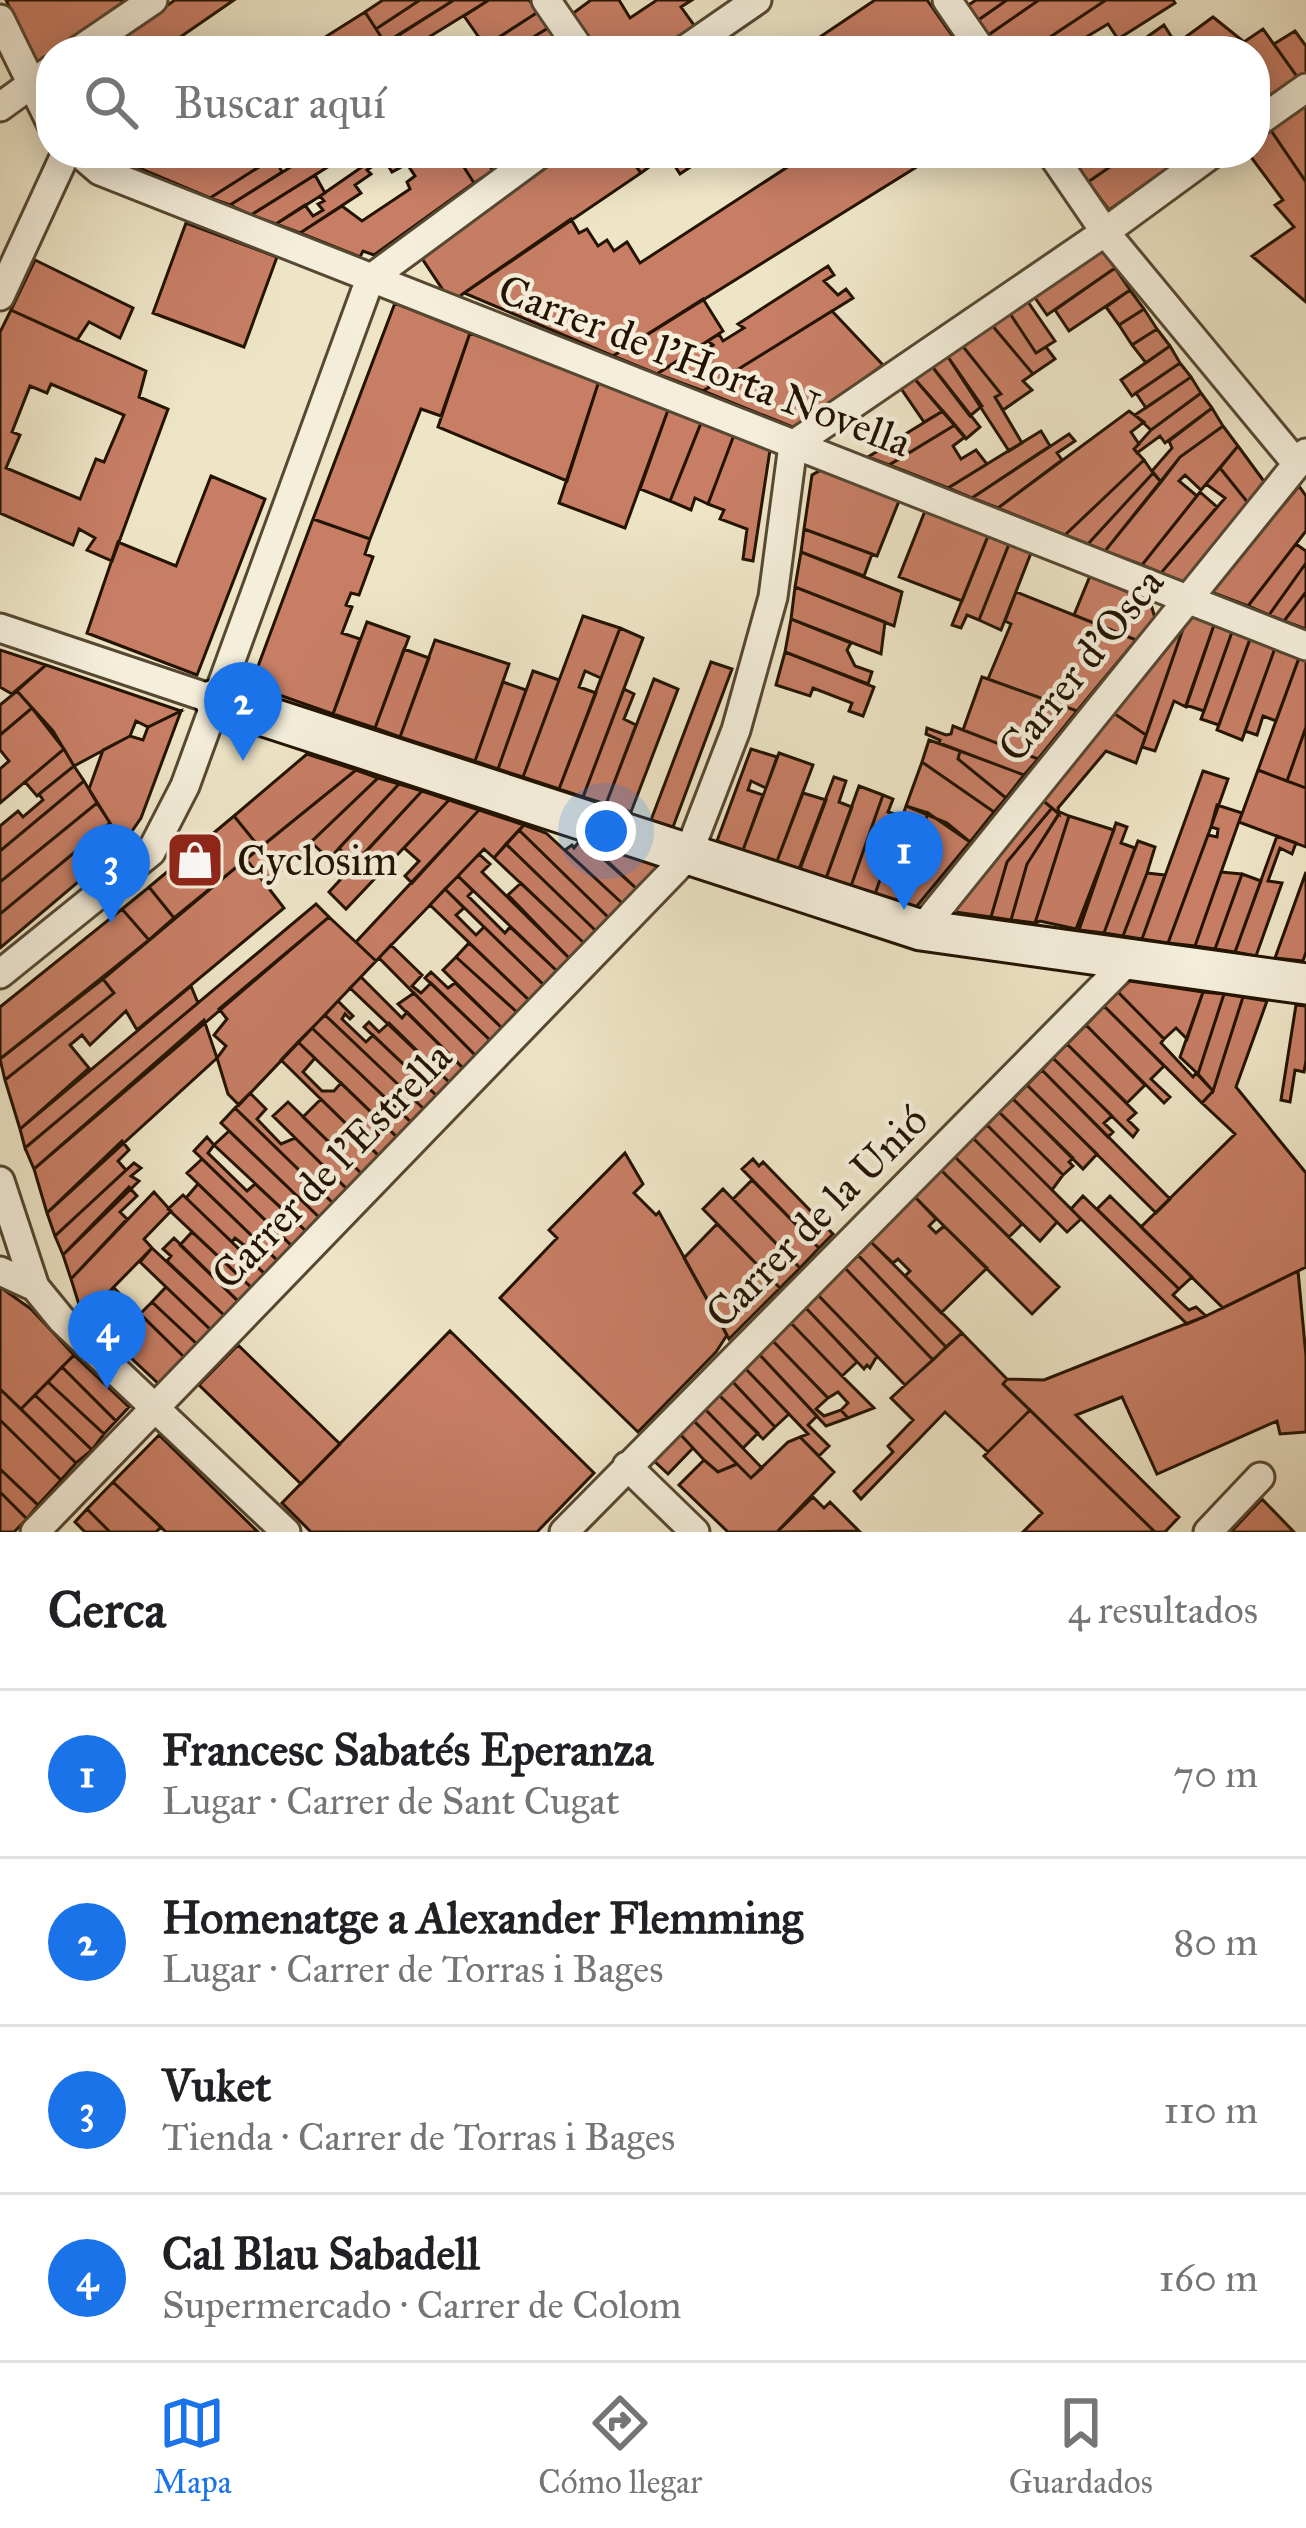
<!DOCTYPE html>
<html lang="es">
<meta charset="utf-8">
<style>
:root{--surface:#fff;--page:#f6f6f6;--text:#202124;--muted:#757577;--line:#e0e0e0;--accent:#1a73e8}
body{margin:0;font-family:"IM FELL Great Primer",serif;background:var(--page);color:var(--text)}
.you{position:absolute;left:606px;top:831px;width:42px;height:42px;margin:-30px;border:9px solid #fff;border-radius:50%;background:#1a73e8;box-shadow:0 0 0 18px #1a73e833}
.badge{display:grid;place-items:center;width:78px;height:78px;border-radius:50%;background:var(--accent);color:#fff;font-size:39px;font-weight:700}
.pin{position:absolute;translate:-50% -99px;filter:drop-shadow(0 3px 6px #0008)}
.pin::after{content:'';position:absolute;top:63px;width:42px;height:36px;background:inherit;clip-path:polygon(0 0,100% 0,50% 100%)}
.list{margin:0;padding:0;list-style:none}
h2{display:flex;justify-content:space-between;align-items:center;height:156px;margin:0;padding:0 48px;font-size:51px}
h2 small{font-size:39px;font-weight:400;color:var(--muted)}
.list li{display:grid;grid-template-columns:78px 1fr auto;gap:36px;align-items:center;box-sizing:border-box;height:168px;padding:0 48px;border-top:3px solid var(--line)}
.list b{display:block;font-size:45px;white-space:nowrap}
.list p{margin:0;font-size:39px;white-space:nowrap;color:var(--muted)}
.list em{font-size:39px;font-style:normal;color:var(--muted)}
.icon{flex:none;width:66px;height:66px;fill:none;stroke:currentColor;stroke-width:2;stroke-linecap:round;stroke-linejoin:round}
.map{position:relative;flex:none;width:1306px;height:1532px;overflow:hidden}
.search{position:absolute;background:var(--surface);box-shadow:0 6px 30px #0003;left:36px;right:36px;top:36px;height:132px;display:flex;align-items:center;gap:30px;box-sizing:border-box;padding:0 42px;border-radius:48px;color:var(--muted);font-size:45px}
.sheet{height:828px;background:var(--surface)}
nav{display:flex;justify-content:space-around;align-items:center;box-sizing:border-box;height:168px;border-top:3px solid var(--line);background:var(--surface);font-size:33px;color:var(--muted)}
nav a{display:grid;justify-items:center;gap:6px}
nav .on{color:var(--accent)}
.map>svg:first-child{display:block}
.building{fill:#c77e65;stroke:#231300;stroke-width:3;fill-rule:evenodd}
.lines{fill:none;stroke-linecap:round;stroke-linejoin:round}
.street-casing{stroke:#564832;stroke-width:33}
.secondary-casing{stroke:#231300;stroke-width:45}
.street{stroke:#f4eedb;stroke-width:27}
.secondary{stroke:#f4eedb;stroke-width:39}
.labels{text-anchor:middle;stroke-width:9;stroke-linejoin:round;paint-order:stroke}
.street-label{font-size:42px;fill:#231300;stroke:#f4eedb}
.poi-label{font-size:42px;fill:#231300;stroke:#f4eedb;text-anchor:start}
</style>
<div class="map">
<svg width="1306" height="1532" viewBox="0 0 1306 1532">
<rect width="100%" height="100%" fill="#eee5c7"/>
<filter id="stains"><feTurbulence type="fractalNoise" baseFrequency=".00167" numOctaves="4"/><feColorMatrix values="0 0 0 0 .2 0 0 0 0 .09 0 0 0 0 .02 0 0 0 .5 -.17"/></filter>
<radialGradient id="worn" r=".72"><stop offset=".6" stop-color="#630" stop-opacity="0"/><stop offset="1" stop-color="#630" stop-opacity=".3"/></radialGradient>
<!-- building -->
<path class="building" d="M6 0H126L36 64Z
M175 0H234L160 51H102Z
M383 0H420L376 29 365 12Z
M420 0H454L385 43 376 29Z
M454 0H489L408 50 399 35Z
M489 0H529L538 12 485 46 464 16Z
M591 0H619L630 18 657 0H692L681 7 696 28 663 51H598L572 14Z
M875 0H927L963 51H799Z
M976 0H1007L977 21 967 6Z
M1007 0H1039L987 36 977 21Z
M1039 0H1106L1029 51H997L987 36Z
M1106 0H1173L1175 3 1118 39 1108 24 1063 51H1029Z
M365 12 385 43 371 51H303Z
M538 12 548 28 511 51H478Z
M1213 17 1244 42 1263 29 1298 78 1255 108V51H1181L1176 44Z
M1164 25 1176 44 1181 51H1156L1147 37Z
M548 28 565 51H511Z
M1295 31 1306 46V72L1298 78 1274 44Z
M1306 105V182L1270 129Z
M1270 129 1306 182V302L1252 256 1294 227 1275 205 1283 200 1248 153H1255V138Z
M143 153H281L210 198 127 163Z
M281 153H299L279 166 282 172 230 205 210 198Z
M313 153H350L251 215 230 205Z
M382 153H390L407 164 392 172 384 159 367 170 371 174 355 185 361 193 300 233 276 224 305 205 313 216 323 210 318 204 324 201 320 196Z
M425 153H455L474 183 374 255 363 251 360 257 300 233 342 206 362 221 410 189 407 182 415 176 407 164Z
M455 153H481L493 171 474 183Z
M564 153H626L641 173 457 298 443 290 419 254Z
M626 153H710V154L680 174 667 154 641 173Z
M809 153H939L613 356 464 293 571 219 579 233 587 229 598 246 607 240 614 251 627 242 640 263Z
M1070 153H1130L1088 182Z
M1130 153H1189L1109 210 1088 182Z
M315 175 325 193 276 224 251 215Z
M186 223 277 257 244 347 153 313Z
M1101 248 1115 268 1047 315 1033 295Z
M35 260 133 308 120 338 89 322 77 340 11 310Z
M828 266 834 275 824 281 838 295 846 289 853 298 703 391 657 374 699 347 702 352 713 345 708 341 719 334 723 341 744 328 738 324Z
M1115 268 1130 290 1069 331 1055 310Z
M1130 290 1144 309 1119 325 1106 307Z
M703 299 723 331 657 374 613 356Z
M1026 299 1055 341 1036 353 1009 312Z
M395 303 470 333 441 416 421 409 370 539 313 519Z
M1144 309 1157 329 1132 345 1119 325Z
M11 310 146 371 139 397 168 409 112 561 87 550 95 538 79 529 73 545 0 513V332ZM51 384 124 415 104 462 96 459 80 499 6 468 20 435 12 432 30 386 47 393Z
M832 311 883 365 795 428 703 391Z
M1009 312 1036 353 1046 347 1055 359 1033 374 991 324Z
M991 324 1033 374 1023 381 1032 390 1003 410 995 397 1001 394 961 344Z
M1157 329 1170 346 1146 363 1132 345Z
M470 333 599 381 567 481 438 427Z
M961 344 1001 394 995 397 1022 443 1009 451 946 354Z
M1170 346 1180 363 1132 396 1121 380Z
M946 354 982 406 970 416 931 365Z
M1180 363 1191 377 1146 408 1136 393Z
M931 365 980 427 966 439 913 377Z
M913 377 943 411 924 422 900 387Z
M1191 377 1201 393 1151 430 1135 415Z
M599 381 668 410 625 528 559 503Z
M1201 393 1212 408 1165 443 1160 436 1137 453 1134 449 1151 430Z
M1212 408 1223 426 1180 457 1161 482 1152 471 1172 448 1169 441Z
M668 410 701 423 670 501 640 489Z
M943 411 955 425 889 465 868 457Z
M1129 411 1144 422 1131 432 1139 444 1134 449 1144 460 1065 535 998 508Z
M701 423 734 435 708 504 695 498 691 510 670 501Z
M955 425 965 437 953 446 961 459 976 450 987 464 948 488 889 465Z
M1223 426 1238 446 1201 490 1185 475 1179 481 1197 496 1142 565 1105 551 1180 457Z
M1041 431 1050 446 972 498 948 488Z
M1069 434 1075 441 1057 453 1062 460 998 508 972 498Z
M734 435 770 450 753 561 743 559 747 529 720 519 724 510 708 504Z
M1238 446 1266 484 1249 504 1220 468Z
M1144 460 1153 473 1088 544 1065 535Z
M1220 468 1249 504 1184 582 1161 573 1225 498 1206 484Z
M821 470 899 501 877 556 804 529 812 475Z
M1153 473 1161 482 1105 551 1088 544Z
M211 476 265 499 197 675 87 633 118 542 176 566Z
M1299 486 1306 496V531L1248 606 1211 592Z
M1200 492 1217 507 1161 573 1142 565Z
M925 511 988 536 962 601 899 577Z
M313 519 370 539 365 554 373 557 359 595 351 593 346 605 352 607 342 633 360 639 333 714 251 685Z
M804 529 872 554 864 576 801 552Z
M988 536 1009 544 979 620 967 615 961 628 952 625Z
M1009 544 1031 553 1001 630 979 620Z
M1296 544 1306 551V563L1269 615 1248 606Z
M801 552 902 592 894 626 795 587Z
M1306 563V592L1284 621 1269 615Z
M1090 576 1150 601 1155 618 1136 640 1074 615Z
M795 587 885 622 881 654 791 619Z
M1016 592 1136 640 1077 711 988 679 1011 624 1005 621Z
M1306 592V629L1284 621Z
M583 616 620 628 601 678 585 671 579 687 596 693 559 789 523 777Z
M1192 616 1214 625 1186 707 1174 701 1155 751 1142 747 1184 626Z
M791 619 851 643 847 650 855 666 872 672 868 684 785 652Z
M367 622 409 637 375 728 333 714Z
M1214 625 1232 632 1204 711 1186 705Z
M1184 626 1146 735 1112 712Z
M620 628 643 638 583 797 559 789Z
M1232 632 1250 639 1219 725 1201 719Z
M1250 639 1275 648 1242 740 1217 730Z
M435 640 509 664 475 761 400 737Z
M1275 648 1299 658 1276 721 1263 716 1257 735 1245 731Z
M404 649 429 658 400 737 375 728Z
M0 650 46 665 12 694 0 687Z
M785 652 874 687 863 716 849 711 852 703 813 688 810 696 776 685Z
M1299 658 1306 661V727L1287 781 1258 770Z
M711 662 732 669 673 827 651 820Z
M46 665 181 711 148 727 136 721 130 736 74 766 53 731 17 691Z
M533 671 559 680 523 777 498 769Z
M982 677 988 679 1077 711 1038 759 963 730Z
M654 679 678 689 631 812 606 804Z
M503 682 526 690 498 769 475 761Z
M624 689 634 694 624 719 636 725 606 804 583 797Z
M17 691 32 708 0 735V705Z
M32 708 64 749 0 803V769L9 761 0 750V735Z
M181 711 141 818 123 844 89 789 103 750 130 736 143 740 148 727Z
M1112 712 1146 735 1136 763 1106 751 1058 808 1059 814 1041 799Z
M953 726 963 730 1038 759 1024 775 939 743 940 740 926 734 927 728 946 735 951 734Z
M1306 727V788L1287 781Z
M929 740 960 751 958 759 1006 798 994 812 922 762Z
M64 749 74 766 37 796 25 782Z
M751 749 777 757 766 788 751 781 748 790 763 795 743 850 717 841Z
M960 751 1024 775 1006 798 958 759Z
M779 753 813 765 777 861 743 850Z
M307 754 356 770 260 848 234 816Z
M922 762 994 812 970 842 947 823 906 806Z
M74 766 84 781 0 851V826L18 811 23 817 43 800 39 794Z
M356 770 378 778 266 885 246 859Z
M1258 770 1306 788V847L1239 822Z
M1203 771 1228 779 1211 827 1168 943 1142 939Z
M834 777 846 781 839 802 852 807 824 884 796 877Z
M378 778 399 784 329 859 311 842Z
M84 781 97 803 0 882V851Z
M399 784 422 791 354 864 339 848Z
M859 786 883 795 851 886 826 878Z
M422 791 449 800 346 909 329 892Z
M803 793 826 800 800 869 777 861Z
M883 795 893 799 888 812 902 816 875 894 851 886Z
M1041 799 1052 808 1007 862 991 917 955 912 952 905Z
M449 800 479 810 412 883 405 876 419 861 404 848Z
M97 803 110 823 0 914V882Z
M1217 805 1242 813 1195 946 1168 943 1208 835 1217 837 1218 829 1211 827Z
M906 806 928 813 897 903 875 894Z
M1052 808 1059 814 1027 864 1011 920 991 917 1007 862Z
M479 810 524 825 494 858 484 849 376 961 356 942Z
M1060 812 1069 816 1035 923 1011 920 1027 864Z
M928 813 970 842 916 907 897 903Z
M234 816 260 848 174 918 149 887Z
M1069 816 1114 830 1076 929 1040 921 1035 923Z
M110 823 123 844 0 948V914Z
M1116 823 1127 827 1121 843 1135 848 1104 933 1079 930Z
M524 825 546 833 623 904 610 919 519 830Z
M519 830 610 919 597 932 506 844Z
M1277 836 1296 843 1292 854 1280 848 1268 881 1282 883 1256 956 1235 952Z
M581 839 638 890 623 904 565 850 572 845 574 848Z
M586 841 657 866V870L638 890Z
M1138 841 1155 847 1147 873 1123 936 1104 933Z
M506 844 597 932 585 944 494 858Z
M479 854 490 864 482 872 571 960 558 972 458 876Z
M246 859 284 908 137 1030 126 1011 90 1045 82 1035 70 1045 89 1068 20 1129 5 1080 114 993 103 979Z
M1221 872 1242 874 1215 949 1195 946Z
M1306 872V952L1303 961 1275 958Z
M1147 873 1165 875 1142 939 1123 936Z
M1242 874 1261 881 1235 952 1215 949Z
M458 876 473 891 468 896 505 933 510 927 558 972 545 986 445 889Z
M521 883 585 944 571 960 508 895Z
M149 887 174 918 149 940 122 909Z
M445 889 464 908 456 915 476 935 484 927 545 986 531 1002 430 905Z
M316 904 329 917 34 1169 25 1148Z
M122 909 149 940 0 1059V1007Z
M329 917 376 961 239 1105 228 1094 217 1058 226 1046 214 1035 227 1019 219 1009Z
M469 943 531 1002 519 1014 456 957Z
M391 945 422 975 412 986 421 993 431 983 492 1042 477 1057 379 958Z
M456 957 519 1014 504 1030 443 970Z
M431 972 448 988 455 983 504 1030 492 1042 425 978Z
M361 977 402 1018 407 1012 465 1070 451 1084 350 988Z
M103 979 114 993 5 1080 0 1059Z
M1130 981 1203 992 1187 1039 1176 1028 1164 1039 1118 992Z
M191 986 198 1003 25 1148 20 1129Z
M1118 992 1164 1039 1161 1043 1193 1077 1196 1073 1213 1091 1202 1103 1104 1006Z
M1203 992 1224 994 1198 1074 1180 1057Z
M414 993 477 1057 465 1070 398 1004Z
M1224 994 1243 997 1213 1091 1198 1074Z
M1243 997 1267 1001 1236 1087 1306 1173V1267L1223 1308 1141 1227 1235 1134 1202 1103 1213 1091Z
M338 1001 353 1016 350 1019 345 1014 342 1019 366 1042 373 1035 438 1097 425 1110 325 1015Z
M1296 1005 1306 1006V1060L1304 1072 1295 1070 1290 1102 1281 1100Z
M1104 1006 1164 1066 1151 1079 1170 1097 1164 1103 1086 1025Z
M325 1015 425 1110 413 1124 312 1028Z
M204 1020 217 1058 47 1213 34 1169Z
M369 1022 379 1032 389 1023 451 1084 438 1097 364 1027Z
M1086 1025 1145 1085 1127 1103 1067 1044Z
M312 1028 413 1124 399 1139 298 1042Z
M298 1042 315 1058 303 1072 322 1091H334L341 1083 399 1139 381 1158 281 1060Z
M1067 1044 1136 1113 1128 1120 1138 1130 1133 1137 1053 1058Z
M1053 1058 1112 1116 1104 1123 1113 1132 1108 1137 1042 1070Z
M1042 1070 1170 1199 1156 1213 1027 1085Z
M1027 1085 1097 1154 1083 1169 1013 1099Z
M250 1093 266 1109 257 1119 281 1144 295 1138 349 1191 335 1205 235 1108Z
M321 1099 381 1158 363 1175 303 1117Z
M1013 1099 1073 1158 1069 1162 1073 1166 1063 1175 999 1112Z
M288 1102 363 1175 349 1191 273 1116Z
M235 1108 335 1205 321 1219 221 1123Z
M999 1112 1063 1175 1052 1190 987 1125Z
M987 1125 1081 1219 1067 1232 973 1138Z
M229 1131 321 1219 308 1233 214 1145Z
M207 1137 214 1145 208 1153 247 1191 255 1184 308 1233 294 1248 194 1151Z
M973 1138 1057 1222 1040 1241 955 1157Z
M122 1141 129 1150 118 1161 126 1170 55 1236 47 1213Z
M625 1153 643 1184 634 1193 656 1215 659 1212 727 1335 716 1352 638 1432 500 1298 557 1238 549 1230Z
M955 1157 1022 1224 1009 1237 941 1170Z
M202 1159 294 1248 280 1263 187 1173Z
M753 1159 759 1166 763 1162 833 1234 819 1248 742 1169Z
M134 1163 141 1168 131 1176 139 1181 63 1255 55 1236Z
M941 1170 1059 1287 1032 1314 915 1197Z
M752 1180 819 1248 800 1268 733 1199Z
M198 1184 280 1263 267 1276 239 1250 244 1245 235 1238 232 1242 186 1198Z
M129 1187 137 1196 120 1212 127 1219 71 1279 63 1255Z
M723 1189 800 1268 780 1288 703 1209Z
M154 1192 171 1211 144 1239 152 1248 101 1300 113 1311 98 1327 80 1308 71 1279Z
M183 1195 267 1276 253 1289 168 1209Z
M1083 1196 1179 1289 1173 1295 1189 1310 1196 1307 1206 1316 1187 1324 1071 1209Z
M1110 1196 1192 1277 1179 1289 1097 1209Z
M915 1197 936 1219 929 1226 936 1233 944 1226 987 1268 941 1313 905 1276 910 1271 898 1259 893 1263 871 1242Z
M717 1224 780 1288 729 1339 684 1258Z
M192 1232 253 1289 240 1303 180 1245Z
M174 1238 240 1303 226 1317 167 1261 171 1256 163 1249Z
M871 1242 962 1333 946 1347 858 1255Z
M152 1248 226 1317 213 1332 140 1262Z
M858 1255 946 1347 933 1360 845 1268Z
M845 1268 933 1360 905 1385 818 1295Z
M1298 1271 1306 1356V1432L1280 1434 1277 1421 1157 1474 1122 1397 1076 1415 1179 1517 1165 1532H1155L1003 1384 1007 1379 1044 1380 1206 1316Z
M0 1287 31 1309 74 1355 21 1409 0 1389Z
M166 1287 213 1332 199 1346 152 1302Z
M114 1288 186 1359 161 1386 98 1327 113 1311 101 1300Z
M818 1295 877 1356 870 1368 867 1365 864 1369 806 1308Z
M152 1302 199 1346 186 1359 140 1314Z
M806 1308 857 1362 842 1376 791 1323Z
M791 1323 842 1376 874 1408 848 1418 841 1410 848 1403 838 1392 828 1398 773 1341Z
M450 1331 594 1473 537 1532H311L282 1503Z
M962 1333 1007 1379 1003 1384 1030 1410 988 1452 945 1412 861 1499 854 1491 893 1452 888 1446 913 1420 891 1398Z
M773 1341 828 1398 816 1409 824 1416 841 1410 848 1418 826 1426 759 1354Z
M238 1345 340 1444 301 1484 199 1385Z
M759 1354 817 1416 808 1425 829 1446 819 1456 800 1437 808 1434 745 1368Z
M74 1355 129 1407 116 1421 62 1367Z
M62 1367 116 1421 104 1434 48 1382Z
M745 1368 789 1414 775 1427 732 1381Z
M732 1381 775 1427 763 1439 719 1395Z
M48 1382 104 1434 92 1450 35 1395Z
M0 1389 76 1463 61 1480 0 1420Z
M35 1395 92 1450 76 1463 21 1409Z
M719 1395 758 1433 743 1448 705 1409Z
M705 1409 762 1468 751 1478 693 1420Z
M1030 1410 1155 1532H1023L1042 1513 984 1456Z
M0 1420 61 1480 38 1505 0 1469Z
M693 1420 737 1464 718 1472 704 1460 680 1434Z
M680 1434 693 1448 668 1474 653 1460Z
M159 1435 258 1532H166L113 1482Z
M800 1437 834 1472 777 1532H728L679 1485 704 1460 718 1472 737 1464 751 1478 788 1442Z
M0 1469 38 1505 27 1519 0 1492Z
M113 1482 161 1527 156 1532H110L87 1509Z
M0 1492 27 1519 14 1532H0Z
M813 1497 824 1508 830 1502 859 1531 777 1532Z
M1262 1499 1294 1532H1231Z
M87 1509 110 1532H85L75 1522Z"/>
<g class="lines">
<!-- street casing -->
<g class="street-casing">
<path id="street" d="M546 0 581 51
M947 0 982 51
M0 19 51 123
M78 51 153 0
M683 51 757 0
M0 107 51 70
M1255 124 1306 88
M79 153 100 171 1306 646
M1051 153 1105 232 1297 464
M0 296 66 153
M0 628 215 700
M921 930 1306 453
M0 974 151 852 185 786 370 279 541 153
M0 1181 35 1287 62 1320 286 1532
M0 1271 35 1287
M627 1466 695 1532
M35 1532 687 857 736 730 773 597 793 445 1105 232 1213 153
M564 1532 1129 960
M1208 1532 1260 1477"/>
</g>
<!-- secondary casing -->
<g class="secondary-casing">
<path id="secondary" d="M215 700 921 930 1306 984"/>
</g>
<!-- street -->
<use href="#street" class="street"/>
<!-- secondary -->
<use href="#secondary" class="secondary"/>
</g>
<!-- icons -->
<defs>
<g id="shop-square" transform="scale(3)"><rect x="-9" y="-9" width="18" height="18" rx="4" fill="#8f2418" stroke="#f4eedb"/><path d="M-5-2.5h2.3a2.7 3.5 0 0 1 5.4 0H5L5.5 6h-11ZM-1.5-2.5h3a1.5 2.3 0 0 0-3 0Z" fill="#fff"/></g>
</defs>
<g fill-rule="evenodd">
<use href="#shop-square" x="195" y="860"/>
</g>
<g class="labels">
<!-- street labels -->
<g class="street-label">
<text transform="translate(705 365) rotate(21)" y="15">Carrer de l'Horta Novella</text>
<text transform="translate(1080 664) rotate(-51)" y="15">Carrer d'Osca</text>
<text transform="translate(331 1165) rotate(-46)" y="15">Carrer de l'Estrella</text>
<text transform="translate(816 1216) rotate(-45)" y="15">Carrer de la Unió</text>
</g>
<!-- poi labels -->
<g class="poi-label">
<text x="237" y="875">Cyclosim</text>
</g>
</g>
<rect width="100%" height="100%" filter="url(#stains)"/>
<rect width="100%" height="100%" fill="url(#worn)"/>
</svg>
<div class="you"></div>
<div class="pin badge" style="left:904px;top:910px">1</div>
<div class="pin badge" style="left:243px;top:761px">2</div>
<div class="pin badge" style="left:111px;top:923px">3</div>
<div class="pin badge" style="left:107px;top:1389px">4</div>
<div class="search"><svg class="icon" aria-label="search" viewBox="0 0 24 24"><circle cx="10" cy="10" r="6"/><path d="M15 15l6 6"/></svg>Buscar aquí</div>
</div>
<section class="sheet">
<h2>Cerca<small>4 resultados</small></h2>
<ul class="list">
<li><span class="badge">1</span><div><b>Francesc Sabatés Eperanza</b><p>Lugar · Carrer de Sant Cugat</p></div><em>70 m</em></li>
<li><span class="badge">2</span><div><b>Homenatge a Alexander Flemming</b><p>Lugar · Carrer de Torras i Bages</p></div><em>80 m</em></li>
<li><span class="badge">3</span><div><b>Vuket</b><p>Tienda · Carrer de Torras i Bages</p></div><em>110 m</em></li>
<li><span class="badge">4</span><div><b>Cal Blau Sabadell</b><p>Supermercado · Carrer de Colom</p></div><em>160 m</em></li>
</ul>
</section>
<nav>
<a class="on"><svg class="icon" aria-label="map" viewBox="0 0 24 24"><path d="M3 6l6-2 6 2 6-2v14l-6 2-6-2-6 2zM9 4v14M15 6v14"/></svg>Mapa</a>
<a><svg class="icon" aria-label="directions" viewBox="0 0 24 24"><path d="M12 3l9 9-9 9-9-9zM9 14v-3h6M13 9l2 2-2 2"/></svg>Cómo llegar</a>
<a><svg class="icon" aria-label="saved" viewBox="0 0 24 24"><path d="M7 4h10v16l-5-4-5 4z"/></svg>Guardados</a>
</nav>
